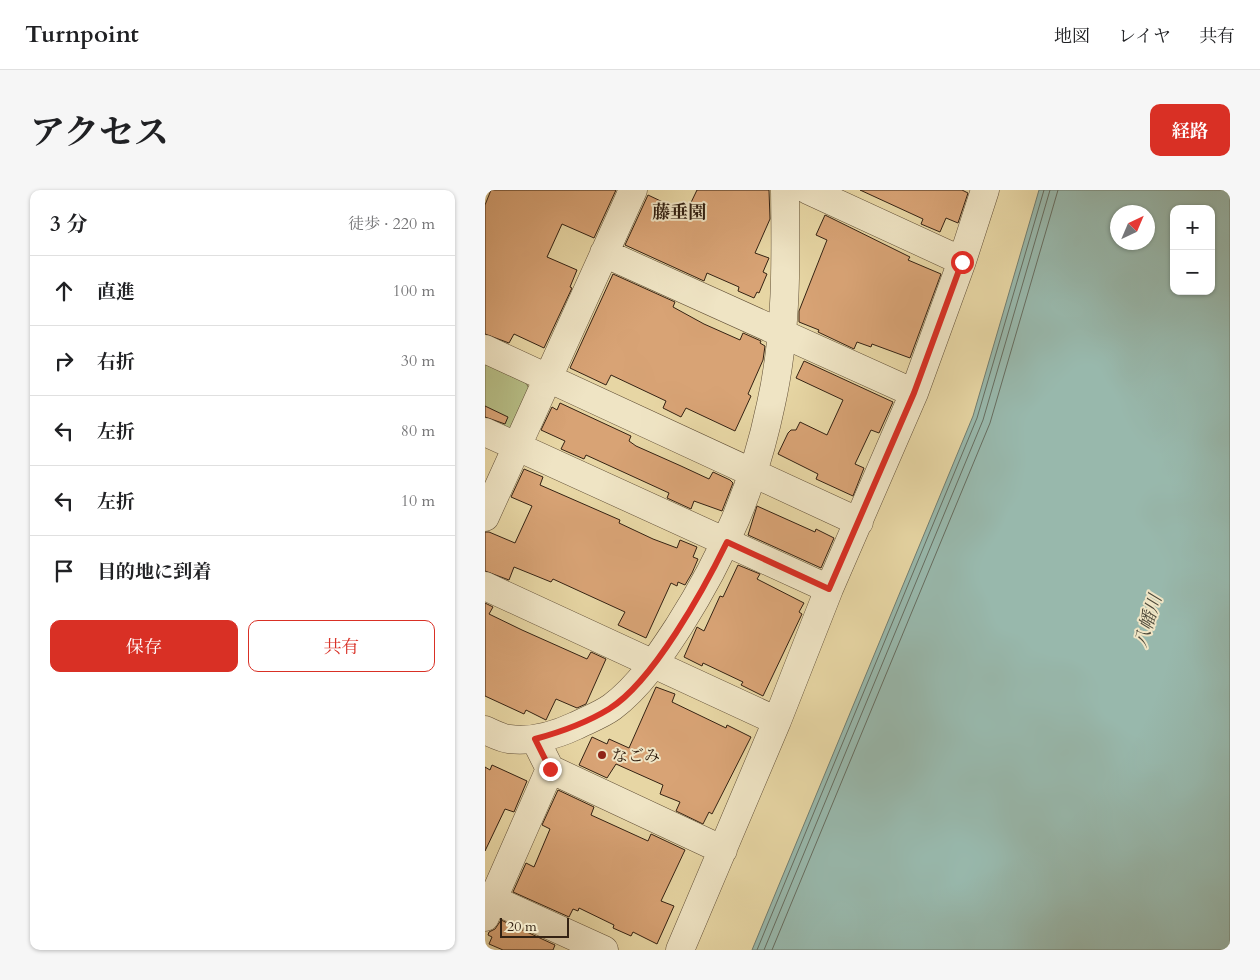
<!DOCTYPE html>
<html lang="ja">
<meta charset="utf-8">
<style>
:root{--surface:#fff;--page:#f6f6f6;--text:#202124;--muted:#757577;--line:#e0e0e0;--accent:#d93025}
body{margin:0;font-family:Cardo,"Noto Serif JP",serif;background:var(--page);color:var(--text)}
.controls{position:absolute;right:15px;top:15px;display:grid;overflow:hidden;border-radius:10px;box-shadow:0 1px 4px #0004}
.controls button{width:45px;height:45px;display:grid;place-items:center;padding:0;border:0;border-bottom:1px solid var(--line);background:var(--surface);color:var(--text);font:25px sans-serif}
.compass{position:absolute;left:625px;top:15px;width:45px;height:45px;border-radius:50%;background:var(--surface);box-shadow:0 1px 4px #0004;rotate:44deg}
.scale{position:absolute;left:15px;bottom:12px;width:69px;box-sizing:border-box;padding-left:5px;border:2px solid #342213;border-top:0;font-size:14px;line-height:18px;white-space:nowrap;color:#342213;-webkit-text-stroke:4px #efe4c4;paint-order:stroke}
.stop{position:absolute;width:15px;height:15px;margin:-11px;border:4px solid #d93025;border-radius:50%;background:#fff}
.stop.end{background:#d93025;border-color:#fff;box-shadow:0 1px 5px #0008}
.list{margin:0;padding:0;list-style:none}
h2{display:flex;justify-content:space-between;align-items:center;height:65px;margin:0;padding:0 20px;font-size:21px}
h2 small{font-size:16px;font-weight:400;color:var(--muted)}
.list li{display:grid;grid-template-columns:32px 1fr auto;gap:15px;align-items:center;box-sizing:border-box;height:70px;padding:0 20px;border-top:1px solid var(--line)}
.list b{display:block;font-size:19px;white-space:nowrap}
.list em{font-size:16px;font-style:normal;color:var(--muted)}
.actions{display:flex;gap:10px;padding:15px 20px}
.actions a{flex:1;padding:11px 0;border:1px solid var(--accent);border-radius:10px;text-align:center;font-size:18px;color:var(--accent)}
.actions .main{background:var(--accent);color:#fff}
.icon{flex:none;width:28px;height:28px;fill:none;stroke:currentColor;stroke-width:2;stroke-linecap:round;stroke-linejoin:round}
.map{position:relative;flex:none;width:745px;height:760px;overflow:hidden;border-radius:10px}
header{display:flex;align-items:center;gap:30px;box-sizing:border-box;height:70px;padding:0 25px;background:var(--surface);border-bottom:1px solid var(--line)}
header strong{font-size:24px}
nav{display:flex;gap:28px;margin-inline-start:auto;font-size:18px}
.intro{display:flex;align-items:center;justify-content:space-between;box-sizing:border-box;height:120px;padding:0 30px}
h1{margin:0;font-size:35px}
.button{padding:12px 22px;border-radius:10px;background:var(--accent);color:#fff;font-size:18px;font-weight:700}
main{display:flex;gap:30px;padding:0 30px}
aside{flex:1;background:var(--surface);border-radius:10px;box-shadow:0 1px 4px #0004}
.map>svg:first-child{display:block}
.green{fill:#b6bd85;stroke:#75704c}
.water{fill:#98b8ac;stroke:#707c6f;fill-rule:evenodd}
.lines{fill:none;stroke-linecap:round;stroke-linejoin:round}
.shore{stroke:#666d60;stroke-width:1}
.building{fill:#d8a375;stroke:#342213}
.minor-casing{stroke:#614f37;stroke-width:29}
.minor{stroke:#efe4c4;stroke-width:28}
.route{stroke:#d93025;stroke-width:6}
.poi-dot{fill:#8f2418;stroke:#efe4c4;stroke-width:2}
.labels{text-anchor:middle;stroke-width:4;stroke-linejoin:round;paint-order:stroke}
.poi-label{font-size:16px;fill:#342213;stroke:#efe4c4;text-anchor:start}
.neighbourhood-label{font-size:18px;font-weight:bold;fill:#342213;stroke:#efe4c4}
.water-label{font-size:18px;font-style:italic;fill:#4d4839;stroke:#efe4c4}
</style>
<header>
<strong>Turnpoint</strong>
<nav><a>地図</a><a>レイヤ</a><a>共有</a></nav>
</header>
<div class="intro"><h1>アクセス</h1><a class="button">経路</a></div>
<main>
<aside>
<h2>3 分<small>徒歩 · 220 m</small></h2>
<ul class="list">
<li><svg class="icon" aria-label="ahead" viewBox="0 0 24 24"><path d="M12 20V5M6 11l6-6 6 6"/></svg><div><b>直進</b></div><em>100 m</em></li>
<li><svg class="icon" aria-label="right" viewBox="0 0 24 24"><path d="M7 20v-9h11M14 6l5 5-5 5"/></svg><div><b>右折</b></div><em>30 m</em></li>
<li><svg class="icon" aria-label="left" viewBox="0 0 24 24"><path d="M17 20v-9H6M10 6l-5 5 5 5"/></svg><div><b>左折</b></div><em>80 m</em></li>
<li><svg class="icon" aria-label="left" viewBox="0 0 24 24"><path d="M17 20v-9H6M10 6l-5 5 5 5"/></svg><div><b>左折</b></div><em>10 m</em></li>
<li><svg class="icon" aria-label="arrive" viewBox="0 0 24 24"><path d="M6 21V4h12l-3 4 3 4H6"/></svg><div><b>目的地に到着</b></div></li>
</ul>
<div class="actions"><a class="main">保存</a><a>共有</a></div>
</aside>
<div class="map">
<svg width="745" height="760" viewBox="0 0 745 760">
<rect width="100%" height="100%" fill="#e7d6a4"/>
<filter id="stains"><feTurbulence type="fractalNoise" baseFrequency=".004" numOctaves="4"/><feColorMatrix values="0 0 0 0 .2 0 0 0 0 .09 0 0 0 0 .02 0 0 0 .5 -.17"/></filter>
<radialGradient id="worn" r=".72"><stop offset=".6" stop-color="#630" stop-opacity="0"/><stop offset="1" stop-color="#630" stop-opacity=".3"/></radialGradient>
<!-- green -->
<path class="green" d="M0 174 41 193 46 202 28 240 0 236Z"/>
<!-- water -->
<path class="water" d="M554 0H745V760H267L488 226ZM689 19H726V101H689ZM632 22H662V52H632Z"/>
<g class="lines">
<!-- shore -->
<path class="shore" d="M272 760 492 228 559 0
M279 760 498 230 565 0
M287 760 505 233 573 0"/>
</g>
<!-- building -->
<path class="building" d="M6 0H131L109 48 77 34 62 67 92 80 85 97 87 98 59 158 29 144 24 153 0 144V15Z
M212 0H284L285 29 270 63 284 68 278 82 282 84 274 103 272 102 269 108 253 101 254 97 222 83 219 91 140 55 163 5 201 23Z
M375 0H477L483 3 473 33 461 28 455 42 436 34 438 29Z
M340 25 425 67 423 70 456 84 425 168 387 154 386 157 372 152 369 159 333 142 334 140 314 132V121L342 50 331 45Z
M128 84 190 112 188 117 219 134 255 150 258 143 276 151 275 153 280 156 278 170 263 204 266 206 250 241 201 218 196 227 178 218 181 211 126 185 121 195 85 178Z
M319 171 408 212 394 243 386 240 370 274 379 278 368 306 331 289 333 284 293 264 303 243 306 240H311L315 232 342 245 358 210 311 188Z
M75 213 146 246 144 251 151 256 196 276 224 289 228 282 245 290 248 293 237 321 209 311 206 319 182 308 184 303 101 265 99 269 76 259 80 251 56 240 67 217 72 220Z
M0 216 23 227 20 234 0 227Z
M39 279 58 287 55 295 135 330 134 333 168 349 192 358 195 350 212 357 208 367 213 369 207 383 200 395 193 392 192 396 186 393 161 448 133 435 140 422 68 389 66 392 29 377 24 390 0 381V342H4L30 353 47 316 26 307Z
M272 316 330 342 331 339 349 348 336 378 263 345Z
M253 375 275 384 272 389 319 413 314 422 317 424 278 506 256 495 258 492 218 473 217 476 199 467 212 437 219 441 235 406 238 407Z
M0 413 8 417 4 424 37 440 102 469 106 462 121 469 101 514 92 518 71 509 61 530 41 520 39 524 0 506Z
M171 497 190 504 187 512 241 538 242 535 266 547 227 624 224 622 218 634 191 621 195 612 175 604 178 595 131 574 122 588 94 575 107 547 122 554 124 549 144 558Z
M7 575 42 591 29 622 20 619 0 661V577L5 580Z
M73 600 109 617 106 625 163 651 166 644 200 660 176 711 189 716 172 754 148 742 146 746 128 738 129 735 94 718 93 721 88 719 84 727 28 702 41 673 49 677 65 639 57 635Z
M16 730 70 755 68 760H18L4 754 7 747 3 745 4 742 10 739Z"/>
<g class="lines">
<!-- minor casing -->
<g class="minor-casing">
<path id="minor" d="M323 0 477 71
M119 63 429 203
M0 159 374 332
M0 242 344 399
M0 327 148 0
M0 396 292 531
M0 540C7 543 16 548 24 549 46 552 71 545 90 536 102 530 116 525 127 517 155 496 175 465 194 436 239 365 269 296 286 214 302 143 301 72 300 0
M65 579 238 660
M0 706 119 760
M0 727 65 579 50 549
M195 760 292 531 344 399 429 203 477 71 500 0"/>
</g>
<!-- minor -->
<use href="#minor" class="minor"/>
</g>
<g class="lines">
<!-- route -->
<path class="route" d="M65 579 50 549C76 542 101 533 124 519 168 492 219 399 242 352L344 399 429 203 477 72"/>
</g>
<!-- markers -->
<circle class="poi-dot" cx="117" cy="565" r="5"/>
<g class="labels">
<!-- poi labels -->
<g class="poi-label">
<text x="127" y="571">なごみ</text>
</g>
<!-- neighbourhood labels -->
<g class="neighbourhood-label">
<text x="194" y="28">藤垂園</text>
</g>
<!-- water labels -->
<g class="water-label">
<text transform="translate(663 431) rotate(-73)" y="6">八幡川</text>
</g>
</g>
<rect width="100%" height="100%" filter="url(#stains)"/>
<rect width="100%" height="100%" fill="url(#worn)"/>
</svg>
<div class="controls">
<button>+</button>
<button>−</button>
</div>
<svg class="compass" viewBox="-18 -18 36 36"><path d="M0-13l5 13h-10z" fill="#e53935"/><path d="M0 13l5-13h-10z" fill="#757577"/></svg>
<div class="scale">20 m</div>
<div class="stop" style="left:477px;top:72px"></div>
<div class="stop end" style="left:65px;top:579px"></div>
</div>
</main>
